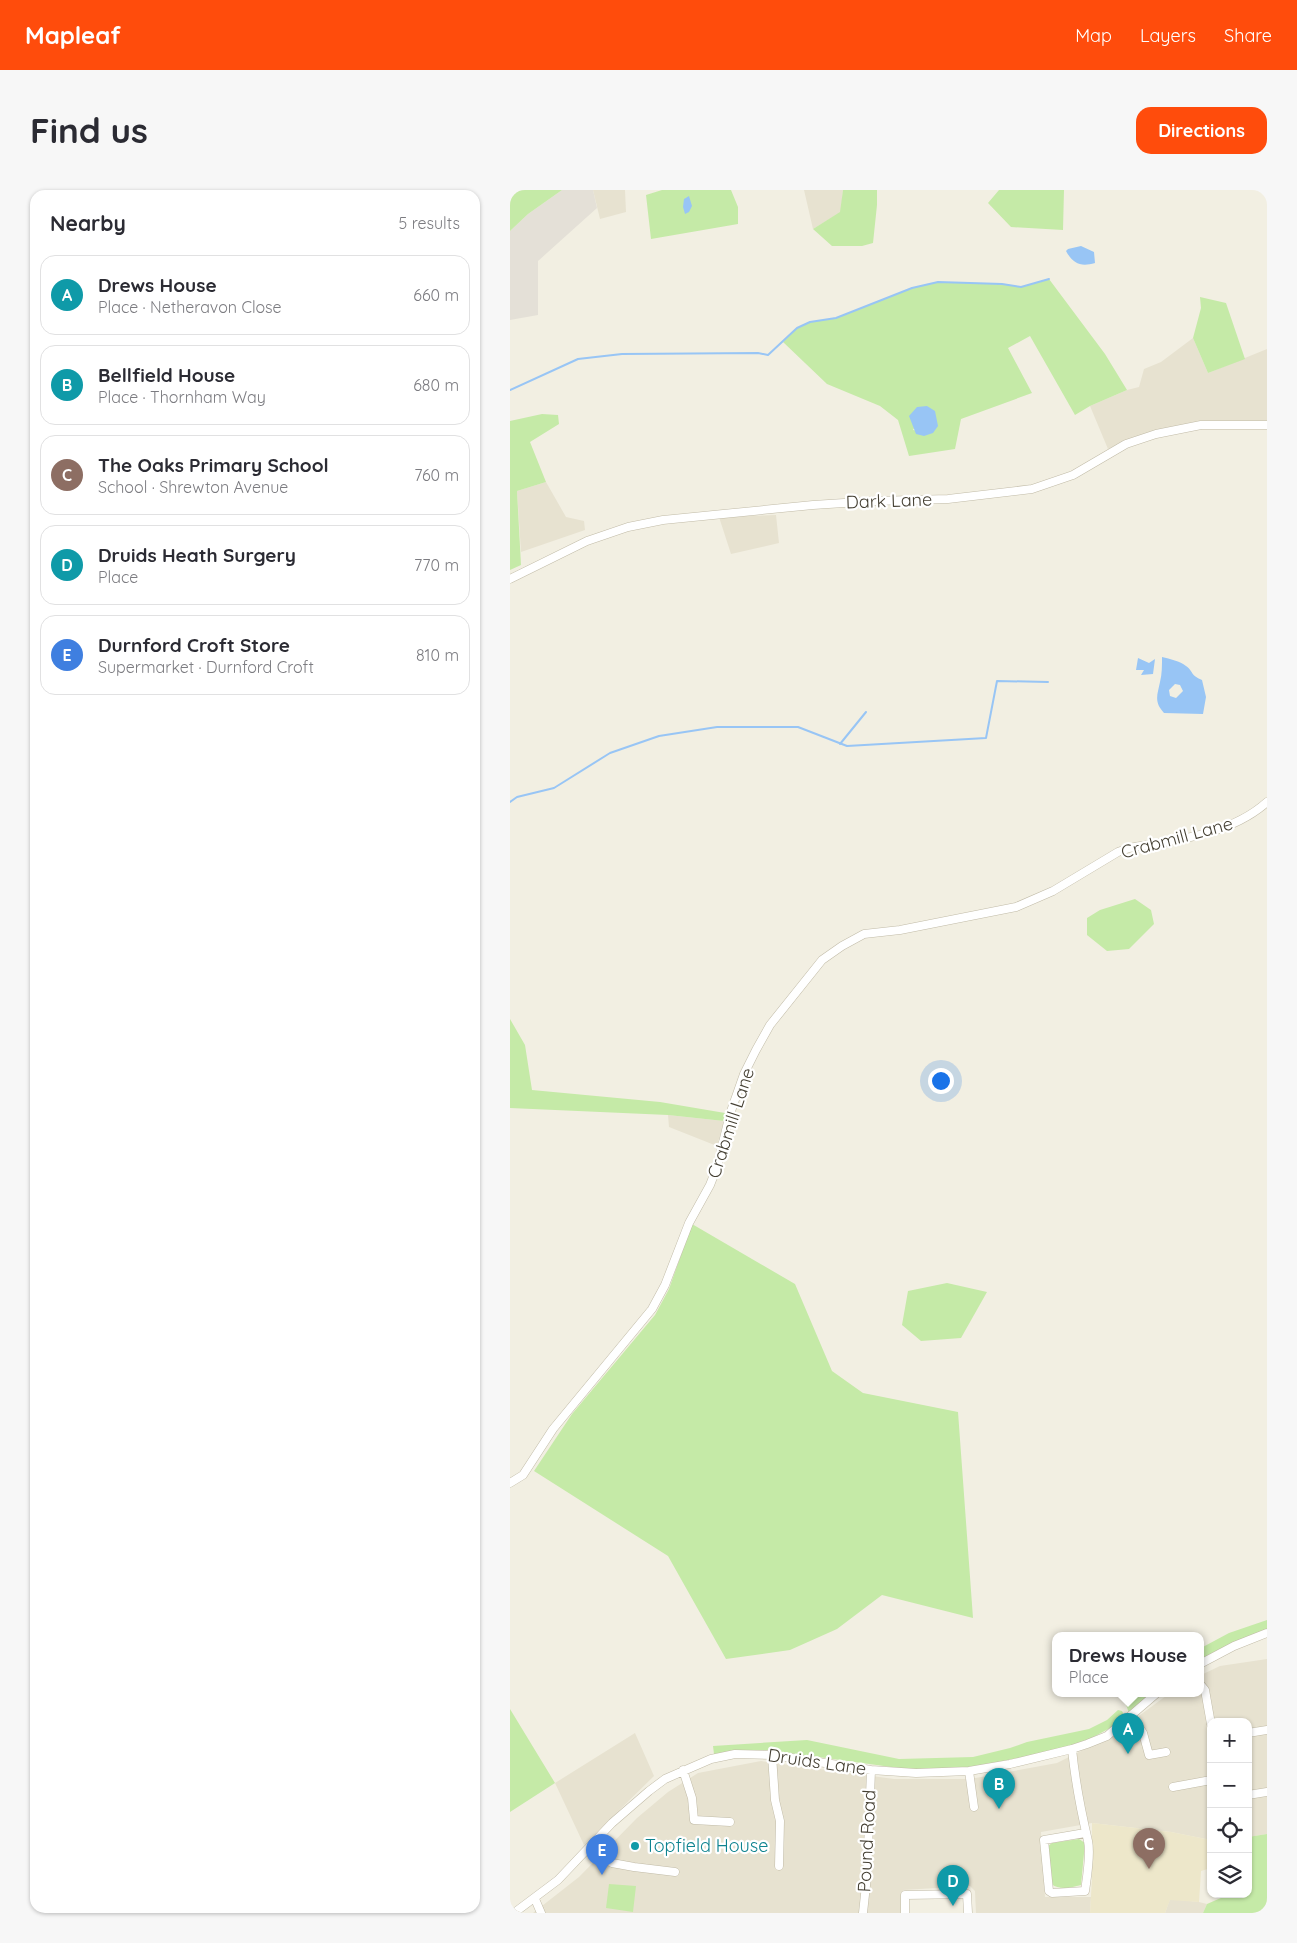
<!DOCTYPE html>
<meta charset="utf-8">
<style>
:root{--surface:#fff;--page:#f7f7f7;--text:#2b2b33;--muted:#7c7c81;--line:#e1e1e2;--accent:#ff4c0c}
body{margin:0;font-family:Quicksand,sans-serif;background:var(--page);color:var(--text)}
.controls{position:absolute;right:15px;bottom:15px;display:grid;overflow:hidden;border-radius:10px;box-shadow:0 1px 4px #0004}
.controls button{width:45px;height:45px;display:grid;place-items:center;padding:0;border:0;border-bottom:1px solid var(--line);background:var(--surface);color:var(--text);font:25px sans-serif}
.you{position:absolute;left:430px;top:890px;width:18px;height:18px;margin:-12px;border:4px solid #fff;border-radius:50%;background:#1a73e8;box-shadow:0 0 0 8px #1a73e833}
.badge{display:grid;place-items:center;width:32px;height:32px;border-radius:50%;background:var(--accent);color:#fff;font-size:16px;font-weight:700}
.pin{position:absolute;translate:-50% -41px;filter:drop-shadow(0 1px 2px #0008)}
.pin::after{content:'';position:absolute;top:26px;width:18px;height:15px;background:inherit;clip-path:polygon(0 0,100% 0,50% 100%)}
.popup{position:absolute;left:542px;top:1442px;width:152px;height:65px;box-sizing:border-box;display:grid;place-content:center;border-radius:10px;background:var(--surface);filter:drop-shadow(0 1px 4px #0005);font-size:16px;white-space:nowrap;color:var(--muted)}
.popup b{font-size:19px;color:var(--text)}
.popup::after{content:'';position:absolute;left:50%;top:100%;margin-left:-10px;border:10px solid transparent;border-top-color:var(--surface)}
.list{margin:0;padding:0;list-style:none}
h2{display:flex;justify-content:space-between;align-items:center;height:65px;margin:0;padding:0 20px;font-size:21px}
h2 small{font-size:16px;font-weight:400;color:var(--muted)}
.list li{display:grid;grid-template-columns:32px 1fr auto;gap:15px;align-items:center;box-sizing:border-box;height:80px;margin:0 10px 10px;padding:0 10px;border:1px solid var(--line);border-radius:15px}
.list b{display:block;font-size:19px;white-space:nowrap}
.list p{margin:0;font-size:16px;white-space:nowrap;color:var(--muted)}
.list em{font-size:16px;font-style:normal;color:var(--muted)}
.icon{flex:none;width:28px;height:28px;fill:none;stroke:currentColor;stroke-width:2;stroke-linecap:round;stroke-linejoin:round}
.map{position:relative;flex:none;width:757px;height:1723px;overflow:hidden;border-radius:15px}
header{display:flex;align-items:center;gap:30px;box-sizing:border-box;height:70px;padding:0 25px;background:var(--accent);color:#fff}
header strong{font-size:24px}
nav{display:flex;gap:28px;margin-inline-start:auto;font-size:18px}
.intro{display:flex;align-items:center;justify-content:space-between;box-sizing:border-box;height:120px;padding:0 30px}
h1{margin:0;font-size:35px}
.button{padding:12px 22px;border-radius:15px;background:var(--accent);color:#fff;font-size:18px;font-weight:700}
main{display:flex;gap:30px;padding:0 30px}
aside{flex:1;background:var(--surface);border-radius:15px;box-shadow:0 1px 4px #0004}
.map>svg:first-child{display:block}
.residential{fill:#e7e2d0}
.industrial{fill:#e4e0d7}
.education{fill:#ede7ca}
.green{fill:#c5eaa7;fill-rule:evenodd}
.water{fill:#98c5f5;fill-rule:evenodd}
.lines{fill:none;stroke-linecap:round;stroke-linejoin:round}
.stream{stroke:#98c5f5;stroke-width:2}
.minor-casing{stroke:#c1bba7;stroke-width:9}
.minor{stroke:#fff;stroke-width:8}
.culture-dot{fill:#0f9aa8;stroke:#fff;stroke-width:2}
.labels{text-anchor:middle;stroke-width:4.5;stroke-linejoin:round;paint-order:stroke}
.street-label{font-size:18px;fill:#443f32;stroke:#fff}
.culture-label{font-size:18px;fill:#0d838f;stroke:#fff;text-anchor:start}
</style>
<header>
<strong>Mapleaf</strong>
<nav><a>Map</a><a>Layers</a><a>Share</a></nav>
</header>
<div class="intro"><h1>Find us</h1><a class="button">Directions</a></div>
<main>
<aside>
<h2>Nearby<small>5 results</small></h2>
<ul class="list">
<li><span class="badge" style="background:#0f9aa8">A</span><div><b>Drews House</b><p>Place · Netheravon Close</p></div><em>660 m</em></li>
<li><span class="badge" style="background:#0f9aa8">B</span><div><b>Bellfield House</b><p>Place · Thornham Way</p></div><em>680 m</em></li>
<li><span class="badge" style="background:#8d6e63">C</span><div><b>The Oaks Primary School</b><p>School · Shrewton Avenue</p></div><em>760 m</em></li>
<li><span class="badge" style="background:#0f9aa8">D</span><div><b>Druids Heath Surgery</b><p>Place</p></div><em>770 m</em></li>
<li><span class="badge" style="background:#3f7fe0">E</span><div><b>Durnford Croft Store</b><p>Supermarket · Durnford Croft</p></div><em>810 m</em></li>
</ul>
</aside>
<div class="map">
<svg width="757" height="1723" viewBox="0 0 757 1723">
<rect width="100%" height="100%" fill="#f2efe2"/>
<!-- residential -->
<path class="residential" d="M83 0H115L116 22 90 29Z
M294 0H333L331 22 303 39Z
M683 148 698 183 757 159V231L673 235 624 247 598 259 580 216 617 200 629 197 634 179 651 172Z
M36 292 56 327 74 331 75 340 11 362 7 301Z
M266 325 269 353 221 364 209 327Z
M158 925 214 931 207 956 159 937Z
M757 1469V1644L738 1647V1532H701V1650L661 1642 582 1633 531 1642 535 1707H581L580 1723H466L465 1701 460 1696 393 1700 392 1723H23L69 1687 127 1628 158 1602 188 1583 251 1571 384 1589H460L547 1573 603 1545 660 1503H690L691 1485 710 1476Z
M125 1543 144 1586 74 1655 45 1593Z
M660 1709 689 1712 697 1714 693 1723H655Z"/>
<!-- industrial -->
<path class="industrial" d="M52 0H83L87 18 28 71V125L0 130V41L18 24Z"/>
<!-- education -->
<path class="education" d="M582 1633 661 1642 701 1650V1678L691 1681 689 1712 660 1710 655 1723H580L582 1688Z"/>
<!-- green -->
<path class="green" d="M0 0H52L18 24 0 41Z
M152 0H221L228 17V34L141 49 136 5Z
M333 0H367V15L363 53 352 56H322L303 39 330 22Z
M489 0H554L553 40 501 37 478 13Z
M539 89 595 164 617 200 580 216 565 225 520 146 498 158 522 203 451 229 445 259 399 266 388 230 370 216 317 194 273 152 287 138 300 132 326 128 402 98 428 92 492 94 511 97ZM417 216 423 243 403 240Z
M690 107 716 113 735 169 698 183 683 148 691 118Z
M32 224 48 225 49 234 20 252 36 292 7 301 11 375 0 380V231Z
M625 709 641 720 644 734 619 759 597 761 577 745V728L590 720Z
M0 829 15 855 22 900 150 912 215 923 214 931 158 925 0 918Z
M182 1034 285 1094 322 1181 353 1203 448 1222 463 1428 372 1405 327 1439 280 1460 216 1469 158 1366 24 1281 62 1224 145 1125 159 1099Z
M437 1093 477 1102 451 1148 411 1151 392 1135 398 1101Z
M757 1430V1440L691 1470V1458L719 1443Z
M625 1503H641L619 1523 615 1512Z
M0 1519 45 1593 0 1622Z
M608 1520 612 1521 614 1525 602 1537 574 1552 524 1565 457 1578 403 1580 257 1560 204 1564 203 1556 297 1550 389 1569 463 1567 500 1558 517 1552 579 1539 597 1530Z
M757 1644V1723H693L697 1714 720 1704H738V1647Z
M569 1649 575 1653 571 1695C561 1698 549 1700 541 1694L538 1656 542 1653Z
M99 1694 126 1696 123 1722 96 1718Z"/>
<!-- water -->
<path class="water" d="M179 6 182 16 179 22 175 24 173 17 174 9Z
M571 56 584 62 585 73C571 77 563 74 556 61L558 59Z
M417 216 425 221 428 236 423 243 414 246 406 244 399 226 407 217Z
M652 467C660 469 670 471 676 476 684 482 680 485 692 490L696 507 693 524 654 523C644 512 647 506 650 492 652 484 652 476 652 467ZM665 494 670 495 673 501 666 508 660 506 659 500Z
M628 468 639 473 645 469 643 484 631 485 634 480H626Z"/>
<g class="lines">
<!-- stream -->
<path class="stream" d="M0 200 68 169 112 164 248 163 258 165 287 138 300 132 326 128 402 98 428 92 492 94 511 97 539 89
M330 554 356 522
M0 612 7 607 44 598 100 563 149 546 207 537H288L337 556 476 548 487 491 538 492"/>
<!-- minor casing -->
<g class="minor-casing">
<path id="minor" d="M0 389 77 351 118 337 153 330 303 315 365 311 438 309 522 299 563 285 616 254 646 244 691 235H757
M0 1293 13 1285 43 1239 142 1119 155 1095 179 1033 200 995 207 977 220 924 234 884 246 860 260 835 312 770 332 756 354 744 390 740 506 717 543 701 608 662 619 658C666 650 720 645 757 612
M690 1474 724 1456 757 1443
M690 1494 695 1500 701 1534
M621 1525 633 1543 639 1565 656 1562
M738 1543 757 1540
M562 1559C565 1590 571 1621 578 1651 581 1664 577 1687 575 1701L542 1703 539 1701 534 1650 575 1643
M262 1565 265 1610 270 1631 269 1676
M173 1580 182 1608 184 1630 220 1632
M459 1581 464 1617
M663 1597 701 1590
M738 1605 757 1602
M79 1659 102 1673 124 1677 165 1682
M25 1709 31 1723
M4 1723 48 1690 102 1633 139 1601 155 1589 201 1569 225 1564 262 1565 361 1580 406 1583 459 1581 500 1574 562 1559 577 1554 597 1546 647 1503
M353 1723 357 1686 361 1580
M395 1723V1705L457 1704 458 1723"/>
</g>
<!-- minor -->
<use href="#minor" class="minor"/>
</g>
<!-- markers -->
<circle class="culture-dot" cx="125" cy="1656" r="5"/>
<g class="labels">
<!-- street labels -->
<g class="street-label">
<text transform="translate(379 311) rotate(-2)" y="6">Dark Lane</text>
<text transform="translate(667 648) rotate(-15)" y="6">Crabmill Lane</text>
<text transform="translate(221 933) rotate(-72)" y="6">Crabmill Lane</text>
<text transform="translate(307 1572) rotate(8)" y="6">Druids Lane</text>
<text transform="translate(357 1651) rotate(-87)" y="6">Pound Road</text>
</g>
<!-- culture labels -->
<g class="culture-label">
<text x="135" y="1662">Topfield House</text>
</g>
</g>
</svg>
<div class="controls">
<button>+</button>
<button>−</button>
<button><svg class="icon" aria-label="locate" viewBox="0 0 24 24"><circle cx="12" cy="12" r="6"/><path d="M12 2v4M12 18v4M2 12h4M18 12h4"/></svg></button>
<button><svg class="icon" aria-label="layers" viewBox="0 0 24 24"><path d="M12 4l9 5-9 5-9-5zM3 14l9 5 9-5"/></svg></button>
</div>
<div class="you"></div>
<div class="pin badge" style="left:618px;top:1564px;background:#0f9aa8">A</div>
<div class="popup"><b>Drews House</b>Place</div>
<div class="pin badge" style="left:489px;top:1619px;background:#0f9aa8">B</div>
<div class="pin badge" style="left:639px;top:1679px;background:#8d6e63">C</div>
<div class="pin badge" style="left:443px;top:1716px;background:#0f9aa8">D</div>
<div class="pin badge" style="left:92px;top:1685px;background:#3f7fe0">E</div>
</div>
</main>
